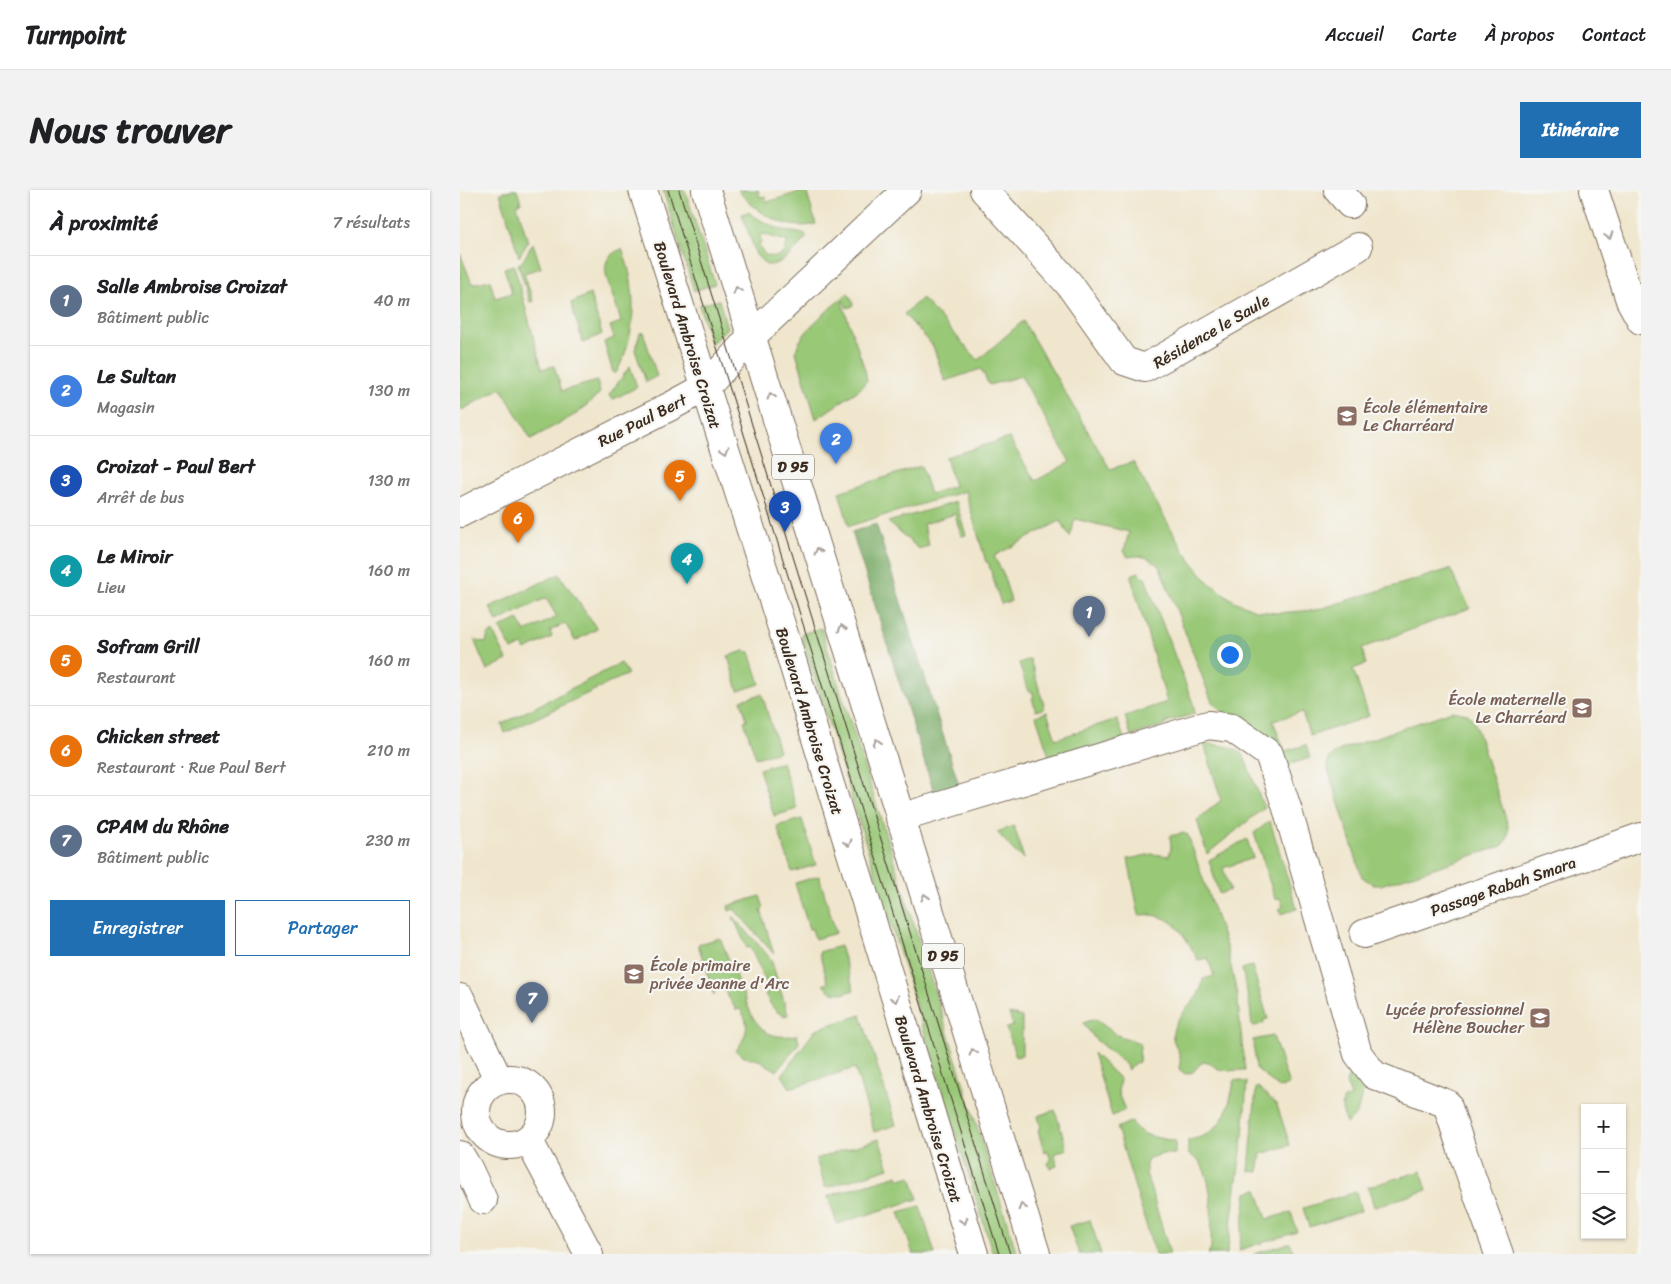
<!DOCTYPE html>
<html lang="fr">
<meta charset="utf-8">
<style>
:root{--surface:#fff;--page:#f2f2f2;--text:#202124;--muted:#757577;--line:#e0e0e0;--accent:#1f6fb2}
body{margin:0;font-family:Sriracha,sans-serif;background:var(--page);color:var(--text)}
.controls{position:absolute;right:15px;bottom:15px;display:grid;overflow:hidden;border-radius:0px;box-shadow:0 1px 4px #0004}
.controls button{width:45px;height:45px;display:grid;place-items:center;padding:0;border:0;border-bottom:1px solid var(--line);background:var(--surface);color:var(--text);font:25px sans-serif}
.you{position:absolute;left:769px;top:464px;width:18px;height:18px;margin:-12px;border:4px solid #fff;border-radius:50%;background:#1a73e8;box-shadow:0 0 0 8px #1a73e833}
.badge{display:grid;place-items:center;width:32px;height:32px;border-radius:50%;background:var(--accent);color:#fff;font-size:16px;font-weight:700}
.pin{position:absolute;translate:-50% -41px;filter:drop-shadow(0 1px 2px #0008)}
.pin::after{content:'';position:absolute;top:26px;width:18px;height:15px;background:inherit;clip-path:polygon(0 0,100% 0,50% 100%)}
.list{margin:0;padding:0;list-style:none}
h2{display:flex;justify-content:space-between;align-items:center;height:65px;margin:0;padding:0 20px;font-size:21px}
h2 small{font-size:16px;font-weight:400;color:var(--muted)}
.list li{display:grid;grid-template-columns:32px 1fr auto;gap:15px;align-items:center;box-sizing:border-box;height:90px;padding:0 20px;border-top:1px solid var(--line)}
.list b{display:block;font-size:19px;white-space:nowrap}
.list p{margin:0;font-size:16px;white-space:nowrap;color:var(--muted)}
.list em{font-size:16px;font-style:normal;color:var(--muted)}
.actions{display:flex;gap:10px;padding:15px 20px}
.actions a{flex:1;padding:11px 0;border:1px solid var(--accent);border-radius:0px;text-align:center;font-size:18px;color:var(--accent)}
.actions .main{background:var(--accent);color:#fff}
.icon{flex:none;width:28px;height:28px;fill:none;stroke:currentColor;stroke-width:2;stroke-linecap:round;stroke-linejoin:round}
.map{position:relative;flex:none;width:1181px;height:1064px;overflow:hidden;border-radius:0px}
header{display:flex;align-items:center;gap:30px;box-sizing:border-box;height:70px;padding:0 25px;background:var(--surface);border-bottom:1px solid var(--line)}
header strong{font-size:24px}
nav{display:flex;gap:28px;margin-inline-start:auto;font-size:18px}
.intro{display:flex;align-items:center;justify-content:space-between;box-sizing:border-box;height:120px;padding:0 30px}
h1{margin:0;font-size:35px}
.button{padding:12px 22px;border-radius:0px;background:var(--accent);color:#fff;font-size:18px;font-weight:700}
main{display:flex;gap:30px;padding:0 30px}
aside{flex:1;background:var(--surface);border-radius:0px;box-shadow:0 1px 4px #0004}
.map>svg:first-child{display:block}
.green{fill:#99c877;stroke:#6a794a;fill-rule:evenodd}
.forest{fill:#7aac68;stroke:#5a6b43}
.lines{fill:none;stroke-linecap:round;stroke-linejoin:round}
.minor-casing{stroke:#7a6c5b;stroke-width:30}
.major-casing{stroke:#7a6c5b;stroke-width:30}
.minor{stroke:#fff;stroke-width:28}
.major{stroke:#fff;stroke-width:28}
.tram{stroke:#3b2a1e;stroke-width:1}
.oneway{stroke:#a79f9a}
.labels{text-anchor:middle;stroke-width:4.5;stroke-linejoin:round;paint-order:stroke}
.shield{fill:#f6f6f2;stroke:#73675e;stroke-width:1}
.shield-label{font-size:15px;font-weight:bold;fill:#3b2a1e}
.street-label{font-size:16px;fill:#3b2a1e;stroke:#f6f6f2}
.education-label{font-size:16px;fill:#785e54;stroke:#f6f6f2;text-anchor:start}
</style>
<header>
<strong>Turnpoint</strong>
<nav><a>Accueil</a><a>Carte</a><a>À propos</a><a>Contact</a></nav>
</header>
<div class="intro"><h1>Nous trouver</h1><a class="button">Itinéraire</a></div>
<main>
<aside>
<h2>À proximité<small>7 résultats</small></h2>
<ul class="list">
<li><span class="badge" style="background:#5c6f8a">1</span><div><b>Salle Ambroise Croizat</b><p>Bâtiment public</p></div><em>40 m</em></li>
<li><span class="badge" style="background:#3f7fe0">2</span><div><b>Le Sultan</b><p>Magasin</p></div><em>130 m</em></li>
<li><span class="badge" style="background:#1a4fb4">3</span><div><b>Croizat - Paul Bert</b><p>Arrêt de bus</p></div><em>130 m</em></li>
<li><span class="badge" style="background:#0f9aa8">4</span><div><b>Le Miroir</b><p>Lieu</p></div><em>160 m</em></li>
<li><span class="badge" style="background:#e8710a">5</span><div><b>Sofram Grill</b><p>Restaurant</p></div><em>160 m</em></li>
<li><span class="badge" style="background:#e8710a">6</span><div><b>Chicken street</b><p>Restaurant · Rue Paul Bert</p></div><em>210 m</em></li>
<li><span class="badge" style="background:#5c6f8a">7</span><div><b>CPAM du Rhône</b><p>Bâtiment public</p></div><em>230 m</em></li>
</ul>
<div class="actions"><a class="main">Enregistrer</a><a>Partager</a></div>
</aside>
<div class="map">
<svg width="1181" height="1064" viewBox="0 0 1181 1064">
<rect width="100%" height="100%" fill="#f6f6f2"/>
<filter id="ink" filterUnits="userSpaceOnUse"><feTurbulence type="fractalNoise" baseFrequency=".02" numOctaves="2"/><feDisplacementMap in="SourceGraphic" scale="10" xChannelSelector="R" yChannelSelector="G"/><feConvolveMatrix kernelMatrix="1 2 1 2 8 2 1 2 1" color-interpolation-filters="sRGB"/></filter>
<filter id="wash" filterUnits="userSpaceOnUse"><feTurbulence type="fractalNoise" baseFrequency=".0096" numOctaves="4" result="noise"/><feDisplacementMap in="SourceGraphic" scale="20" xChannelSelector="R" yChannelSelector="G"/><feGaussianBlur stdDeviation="1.12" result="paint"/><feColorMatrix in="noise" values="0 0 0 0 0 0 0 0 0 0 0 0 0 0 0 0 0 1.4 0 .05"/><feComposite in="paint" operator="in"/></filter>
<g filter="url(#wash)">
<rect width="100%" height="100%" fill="#f0e6cd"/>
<!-- green -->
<path class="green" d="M51 0H57L61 13 57 15 68 52 59 67 40 3Z
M203 0H225L255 94 234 101Z
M278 0H298L300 7 305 6 307 12 346 0 356 34C327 42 296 23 278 0Z
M288 22C306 34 322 43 344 43L347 47C335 59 324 76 306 75L296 65 282 24ZM303 44 328 52 324 59 326 62 315 67 305 65 298 54 301 53 300 45Z
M73 53 81 78 64 83 73 111 70 112 58 74 62 72Z
M162 59C178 98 177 146 156 183H153L144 152 154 148 150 136 161 132C158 122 155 112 151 102 145 83 139 67 162 59Z
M0 63 12 94 30 90 35 108 52 103 44 78 54 75 82 179 94 176 102 201 137 191 140 203 118 223 71 249 41 198 0 221Z
M388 103 393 112V116L387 118 383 110 382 112 405 180 407 190 400 199 356 229 336 162C337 144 374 115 388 103Z
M130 104 142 144 123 153 111 113Z
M462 108 518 170 563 131 650 279 673 272 725 363 748 392 774 411 795 420 816 423 856 420 990 379 1010 418 902 458 906 474 893 479 909 526 850 546 842 522 813 531 825 561 846 555 850 568 821 577 752 512 700 377C690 368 682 364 668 367L664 361 669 342 615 329 610 347 600 331 534 366 543 384 551 411 541 414 528 372H526L505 301 389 336 379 302 461 276 470 304 494 296 486 267 549 248 575 291 610 272 561 186 529 195 521 179 485 191 473 156 444 124Z
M259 110 267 138 251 154 239 115Z
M183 142 197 186 186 192 175 160 180 143Z
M170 176 177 197 152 210 149 205Z
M496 312 506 345 501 346 495 324 463 334 469 356 459 359 428 332Z
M679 382 685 388 734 516V524L706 532V535L671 546 665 526 707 512 671 387 673 384Z
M99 384 137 439 115 451 105 433 90 441 92 447 65 460 62 455 52 460 40 438 58 429 65 442 97 427 86 408 37 432 30 417Z
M361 438 557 1064H533L341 444Z
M33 442 47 470 27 480 14 450 26 453 28 445Z
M284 461 290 462 300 494 278 501 268 466Z
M570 469 585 518 576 521 572 508 574 507 572 501H568L559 473Z
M161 473 168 484 45 543 42 534Z
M302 504 319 561 296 568 284 531 287 530 281 510Z
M992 521 1008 524 1014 531 1048 635C1049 644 1048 650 1042 656L921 695H914L902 687 867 576C868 568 873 564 880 560Z
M587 522 596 549 657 529 664 548 591 572 576 526Z
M744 553 770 557 783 564 804 618 747 664 737 630 761 610Z
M322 572 337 619 314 626 299 579Z
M342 629 356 675 332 682 317 636Z
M810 631 837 719 821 724 819 719 823 717 820 708 815 709 794 643Z
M554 636 564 669 554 661 537 642Z
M723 643 728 645 767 759 777 804 785 880C777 880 767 882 759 879 752 876 753 874 744 872L740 874 733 882 725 884 719 879C719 875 721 872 720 868 719 858 711 852 713 842 717 820 742 812 743 789L754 786 748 768 738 770C723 743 714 722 679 725L668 669 692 664 709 666 711 657 710 646Z
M787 649 793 668 763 678 770 700 759 704 749 670Z
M359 686 376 743 355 749 352 739H349L335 693Z
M300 706 304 718 301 720 314 764 274 719 269 721 268 716Z
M273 727H274L311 769 328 825 325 826C314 822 310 814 305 804L310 801 290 757 287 758Z
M260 748 292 826C305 845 314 849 337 845L339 853 317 881 299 870 284 867 276 861C287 845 291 835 280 819L276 820 265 801 260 797H255L254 806 238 754Z
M380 756 394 800 385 803 371 802 363 795 368 793 359 762Z
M792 776 808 829 803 830 804 833 792 837 790 817 782 779Z
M549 824 562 827V865L556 867 546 838 553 836Z
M401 825 436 935 414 942 395 878 330 898 322 885 356 839Z
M635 829 657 845 680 853 679 872 675 873 668 880 666 875 635 849 623 833Z
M813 846 829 895 819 898 796 878 793 850Z
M633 863 660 889 658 903 665 920 652 926Z
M890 882 904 897 897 923 887 934 882 920 883 910 891 906 886 893Z
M774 890 787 892 783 946 767 1064H748L751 1059C751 1034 755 994 740 973 737 969 732 966 728 964V950C761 946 770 919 774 890Z
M798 897 817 915 830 955 801 964 798 982 789 981 796 898Z
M595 920 607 959 595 963 597 976 590 978 588 973 591 971 588 961 584 962 578 940 581 938 578 926Z
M672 931C677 947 702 948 715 951V964H703L689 968 686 974V983L710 1064H695L657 938Z
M419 949 429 978 369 997H365L356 969Z
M961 981 967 1000 914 1017 908 997Z
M438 985 440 989 451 986 458 1009 377 1034 368 1006Z
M797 999 807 1029 831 1022 837 1042 779 1060 787 1003Z
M896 1002 901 1021 849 1037 843 1018Z
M460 1016 475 1064H453L439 1022Z
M630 1030 641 1064H619L609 1036Z
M830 1053 834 1064H794Z"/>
<!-- forest -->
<path class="forest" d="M416 334 500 598 475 606 392 342Z"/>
</g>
<g filter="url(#ink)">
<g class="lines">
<!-- minor casing -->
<g class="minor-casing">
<path id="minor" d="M524 0 609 94 664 171 685 178 898 57
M878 0 890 14
M1134 0 1170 110 1181 130
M0 323 213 215 246 197 292 146 447 0
M440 628 748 535 772 538 809 564 827 618 898 864 914 885 987 914 1004 966 1039 1064
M904 744 1181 647
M0 808 39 891
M16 922a33 33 0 1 1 66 0a33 33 0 1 1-66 0Z
M68 949 129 1064
M0 965 8 978 23 1010"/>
</g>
<!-- major casing -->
<g class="major-casing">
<path id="major" d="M183 0 323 441 514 1064
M246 0 576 1064"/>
</g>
<!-- minor -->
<use href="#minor" class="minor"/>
<!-- major -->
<use href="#major" class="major"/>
<!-- tram -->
<path class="tram" d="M208 0 539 1064
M219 0 550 1064"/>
</g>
<!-- one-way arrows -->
<defs><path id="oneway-chevron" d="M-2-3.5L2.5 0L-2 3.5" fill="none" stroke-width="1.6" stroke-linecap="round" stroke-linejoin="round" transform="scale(1.25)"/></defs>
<g class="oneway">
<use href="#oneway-chevron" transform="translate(1149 46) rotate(72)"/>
<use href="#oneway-chevron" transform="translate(277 100) rotate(-108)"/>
<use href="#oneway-chevron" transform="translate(311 206) rotate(-107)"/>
<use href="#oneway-chevron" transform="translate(265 260) rotate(72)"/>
<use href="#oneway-chevron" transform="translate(358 361) rotate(-107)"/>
<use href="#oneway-chevron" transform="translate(382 438) rotate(-107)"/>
<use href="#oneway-chevron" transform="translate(417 552) rotate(-107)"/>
<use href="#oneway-chevron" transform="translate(388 653) rotate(73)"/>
<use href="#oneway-chevron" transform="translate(465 707) rotate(-107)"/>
<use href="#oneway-chevron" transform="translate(435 809) rotate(73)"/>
<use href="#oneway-chevron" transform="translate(513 862) rotate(-107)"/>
<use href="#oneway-chevron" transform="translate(562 1017) rotate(-107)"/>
<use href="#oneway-chevron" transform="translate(504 1031) rotate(73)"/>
</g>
</g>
<!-- icons -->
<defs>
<g id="school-square" transform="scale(1.125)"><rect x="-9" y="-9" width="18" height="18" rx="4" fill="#8d6e63" stroke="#f6f6f2"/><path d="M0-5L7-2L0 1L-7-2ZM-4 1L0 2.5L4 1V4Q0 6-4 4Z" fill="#fff"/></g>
</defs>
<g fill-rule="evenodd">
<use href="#school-square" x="887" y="226"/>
<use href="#school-square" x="1122" y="518"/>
<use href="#school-square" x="174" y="784"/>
<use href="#school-square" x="1080" y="828"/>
</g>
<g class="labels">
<!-- shield labels -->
<g class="shield">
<rect x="312" y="264.5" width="42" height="25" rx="4"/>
<rect x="462" y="753.5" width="42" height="25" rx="4"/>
</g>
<g class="shield-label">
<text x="333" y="282">D 95</text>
<text x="483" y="771">D 95</text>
</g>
<!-- street labels -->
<g class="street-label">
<text transform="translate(751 141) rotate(-30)" y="6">Résidence le Saule</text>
<text transform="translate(228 145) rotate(73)" y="6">Boulevard Ambroise Croizat</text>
<text transform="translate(182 230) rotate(-27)" y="6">Rue Paul Bert</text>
<text transform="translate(350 531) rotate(73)" y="6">Boulevard Ambroise Croizat</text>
<text transform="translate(1043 696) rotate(-19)" y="6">Passage Rabah Smara</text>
<text transform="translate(469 919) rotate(73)" y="6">Boulevard Ambroise Croizat</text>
</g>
<!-- education labels -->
<g class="education-label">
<text x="903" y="223">École élémentaire<tspan x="903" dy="18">Le Charréard</tspan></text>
<text x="1106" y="515" text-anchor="end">École maternelle<tspan x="1106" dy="18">Le Charréard</tspan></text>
<text x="190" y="781">École primaire<tspan x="190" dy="18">privée Jeanne d'Arc</tspan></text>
<text x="1064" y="825" text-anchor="end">Lycée professionnel<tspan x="1064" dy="18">Hélène Boucher</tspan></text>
</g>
</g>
</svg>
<div class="controls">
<button>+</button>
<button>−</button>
<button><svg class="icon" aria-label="layers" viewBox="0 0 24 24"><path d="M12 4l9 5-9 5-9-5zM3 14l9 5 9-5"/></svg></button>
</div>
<div class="you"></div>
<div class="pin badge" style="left:629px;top:447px;background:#5c6f8a">1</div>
<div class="pin badge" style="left:376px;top:274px;background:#3f7fe0">2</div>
<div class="pin badge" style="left:325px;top:342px;background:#1a4fb4">3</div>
<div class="pin badge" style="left:227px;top:394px;background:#0f9aa8">4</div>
<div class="pin badge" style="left:220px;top:311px;background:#e8710a">5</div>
<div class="pin badge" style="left:58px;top:353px;background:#e8710a">6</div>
<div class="pin badge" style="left:72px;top:833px;background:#5c6f8a">7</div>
</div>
</main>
